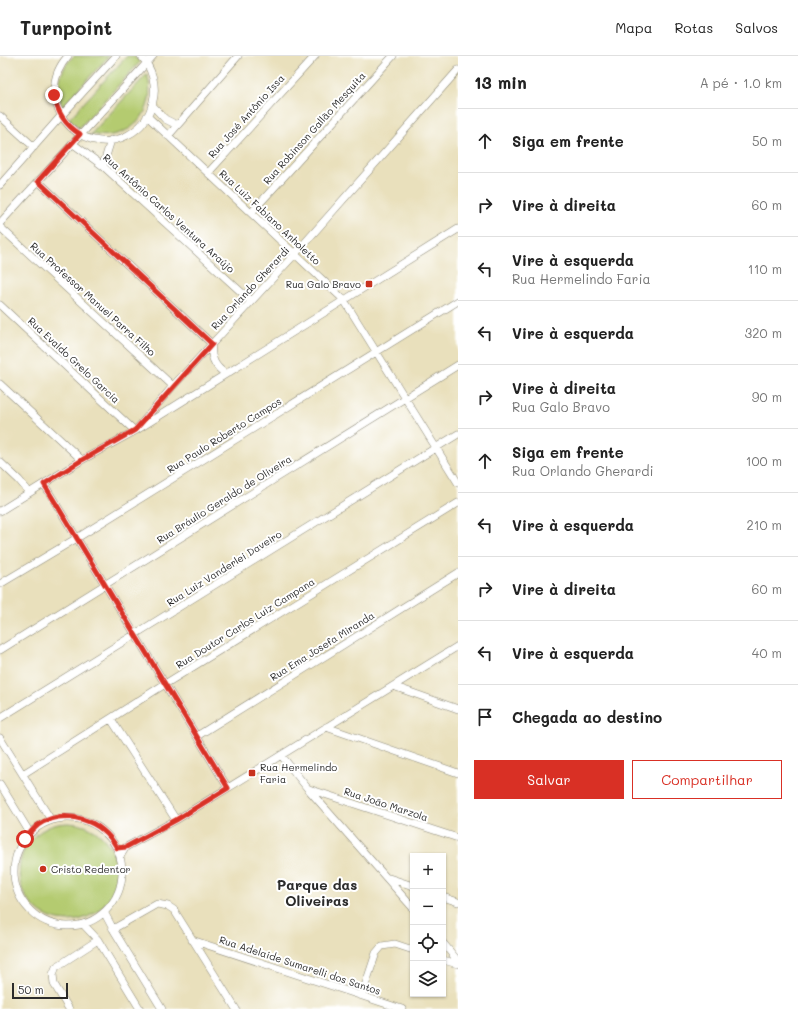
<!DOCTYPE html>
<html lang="pt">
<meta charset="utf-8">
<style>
:root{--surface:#fff;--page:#f6f6f6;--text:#222;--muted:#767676;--line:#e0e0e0;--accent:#d93025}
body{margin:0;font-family:Mali,sans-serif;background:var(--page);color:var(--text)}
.controls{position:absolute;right:12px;bottom:12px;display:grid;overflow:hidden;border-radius:0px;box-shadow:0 1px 3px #0004}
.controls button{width:36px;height:36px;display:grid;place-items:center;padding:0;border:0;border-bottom:1px solid var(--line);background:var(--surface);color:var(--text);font:20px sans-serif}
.scale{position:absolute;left:12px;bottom:10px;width:56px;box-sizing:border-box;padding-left:4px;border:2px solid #2b2b2b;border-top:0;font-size:11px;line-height:14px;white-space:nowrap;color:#2b2b2b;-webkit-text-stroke:3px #fff;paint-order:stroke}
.stop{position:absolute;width:12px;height:12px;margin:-9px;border:3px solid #d93025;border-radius:50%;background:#fff}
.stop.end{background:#d93025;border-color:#fff;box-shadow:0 1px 4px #0008}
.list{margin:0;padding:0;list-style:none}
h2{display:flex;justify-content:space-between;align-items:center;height:52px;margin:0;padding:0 16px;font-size:17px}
h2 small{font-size:13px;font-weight:400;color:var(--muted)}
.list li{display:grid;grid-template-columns:26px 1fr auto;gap:12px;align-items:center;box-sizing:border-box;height:64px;padding:0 16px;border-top:1px solid var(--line)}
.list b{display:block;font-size:15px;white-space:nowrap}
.list p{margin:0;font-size:13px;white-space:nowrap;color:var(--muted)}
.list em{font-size:13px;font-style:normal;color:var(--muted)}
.actions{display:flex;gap:8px;padding:12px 16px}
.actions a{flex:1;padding:9px 0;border:1px solid var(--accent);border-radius:0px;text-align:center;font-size:14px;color:var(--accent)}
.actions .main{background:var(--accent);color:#fff}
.icon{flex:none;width:22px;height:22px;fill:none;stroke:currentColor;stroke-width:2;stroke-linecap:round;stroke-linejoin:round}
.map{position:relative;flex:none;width:458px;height:953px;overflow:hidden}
header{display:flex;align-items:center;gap:24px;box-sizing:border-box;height:56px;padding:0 20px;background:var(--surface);border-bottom:1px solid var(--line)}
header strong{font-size:19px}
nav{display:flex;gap:22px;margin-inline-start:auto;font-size:14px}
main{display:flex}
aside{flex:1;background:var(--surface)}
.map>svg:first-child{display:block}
.grass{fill:#b4cb70;stroke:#707b4e}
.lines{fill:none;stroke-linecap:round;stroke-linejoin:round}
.street-casing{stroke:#8a8674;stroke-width:8}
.street{stroke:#fff;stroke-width:7}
.route{stroke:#d93025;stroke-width:5}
.poi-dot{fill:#c8321e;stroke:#fff;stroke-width:1.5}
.labels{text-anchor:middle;stroke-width:4;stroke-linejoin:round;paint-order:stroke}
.street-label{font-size:10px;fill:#2b2b2b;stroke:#fff}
.poi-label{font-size:10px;fill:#2b2b2b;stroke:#fff;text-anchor:start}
.district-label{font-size:14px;font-weight:bold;fill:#2b2b2b;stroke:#fff}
</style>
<header>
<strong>Turnpoint</strong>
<nav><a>Mapa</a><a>Rotas</a><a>Salvos</a></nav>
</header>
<main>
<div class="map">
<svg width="458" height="953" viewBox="0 0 458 953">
<rect width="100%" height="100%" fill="#fff"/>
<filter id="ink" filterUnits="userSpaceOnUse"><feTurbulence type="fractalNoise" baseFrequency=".025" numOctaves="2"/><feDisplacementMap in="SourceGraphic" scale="8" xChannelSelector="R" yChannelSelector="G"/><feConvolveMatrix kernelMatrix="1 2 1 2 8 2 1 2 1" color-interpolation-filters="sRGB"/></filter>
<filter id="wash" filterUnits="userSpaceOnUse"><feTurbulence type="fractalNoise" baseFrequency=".012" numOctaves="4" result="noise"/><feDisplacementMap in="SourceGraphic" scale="16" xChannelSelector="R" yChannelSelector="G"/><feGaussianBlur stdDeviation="0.9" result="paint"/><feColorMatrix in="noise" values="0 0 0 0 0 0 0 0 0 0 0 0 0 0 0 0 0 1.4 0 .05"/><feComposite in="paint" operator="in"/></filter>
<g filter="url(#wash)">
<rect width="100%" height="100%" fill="#e9e0bc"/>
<!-- grass -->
<path class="grass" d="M74 0H109L62 51C56 33 59 13 74 0Z
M127 0H134L140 6 79 72 69 63Z
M147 18C159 56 129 87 91 78Z
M19 816a49 49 0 1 1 98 0a49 49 0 1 1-98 0Z"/>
</g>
<g filter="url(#ink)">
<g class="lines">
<!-- street casing -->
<g class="street-casing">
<path id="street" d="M68 0C30 42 78 105 128 79 141 72 150 60 153 45 157 29 152 12 141 0
M152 49 165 63 177 69
M0 60 34 91
M147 60 344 244 458 427
M168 80 238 0
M72 87 103 110 251 245
M103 110 111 84
M208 117 315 0
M38 125 212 288C210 302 215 311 226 318
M0 129 61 60 116 0
M251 157 393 0
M0 167 153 0
M0 171 173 330
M0 249 135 375 173 330 295 198 458 14
M0 328 82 404
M0 406 19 424 29 436
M44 428 228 732
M0 455 82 404 135 375 226 318 458 173
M0 528 77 482 458 245
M0 594 458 309
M393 630 458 653
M0 662 458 378
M111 663 176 764
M326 671 458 717
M197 680 458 517
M0 682 51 764
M281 699 308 733 413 852
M23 718 165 628 458 447
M0 728 30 777
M309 733 458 782
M14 816a54 54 0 1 1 108 0a54 54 0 1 1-108 0Z
M121 799 126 791 176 764 458 590
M389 822 413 830
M443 841 458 846
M104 856 113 873 162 953
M83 868 98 884 140 953
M113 873 157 848 168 850 174 854 236 953
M192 884 402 953
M443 887 458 905
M443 904 458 908
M362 939 376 897 382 890 395 888 413 894
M69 953 54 928 53 918 56 911 98 884"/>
</g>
<!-- street -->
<use href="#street" class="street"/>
</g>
</g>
<g class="lines" filter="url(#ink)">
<!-- route -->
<path class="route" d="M25 783C29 778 33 773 38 769 65 751 103 764 117 792L126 791 176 764 228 732 44 428 82 404 135 374 212 288 38 125 80 78C65 69 57 56 54 39"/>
</g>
<!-- markers -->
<g class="poi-dot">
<rect x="365" y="224" width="8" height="8" rx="2"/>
<rect x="248" y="713" width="8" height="8" rx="2"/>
<circle cx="43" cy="813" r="4"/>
</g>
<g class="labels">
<!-- street labels -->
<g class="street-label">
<text transform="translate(246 60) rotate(-48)" y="4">Rua José Antônio Issa</text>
<text transform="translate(314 72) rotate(-48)" y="4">Rua Robinson Gallão Mesquita</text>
<text transform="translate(169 157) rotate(42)" y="4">Rua Antônio Carlos Ventura Araújo</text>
<text transform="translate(270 161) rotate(43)" y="4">Rua Luiz Fabiano Anholetto</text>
<text transform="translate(250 232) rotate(-47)" y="4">Rua Orlando Gherardi</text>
<text transform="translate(93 243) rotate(42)" y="4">Rua Professor Manuel Parra Filho</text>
<text transform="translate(74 304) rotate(43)" y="4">Rua Evaldo Grelo Garcia</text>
<text transform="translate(224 379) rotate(-32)" y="4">Rua Paulo Roberto Campos</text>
<text transform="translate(224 443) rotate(-32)" y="4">Rua Bráulio Geraldo de Oliveira</text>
<text transform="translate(224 512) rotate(-32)" y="4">Rua Luiz Vanderlei Daveiro</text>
<text transform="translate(245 567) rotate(-32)" y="4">Rua Doutor Carlos Luiz Campana</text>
<text transform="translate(322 590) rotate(-32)" y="4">Rua Ema Josefa Miranda</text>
<text transform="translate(386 748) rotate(18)" y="4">Rua João Marzola</text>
<text transform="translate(300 909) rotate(18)" y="4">Rua Adelaide Sumarelli dos Santos</text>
</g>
<!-- poi labels -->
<g class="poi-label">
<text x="361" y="232" text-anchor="end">Rua Galo Bravo</text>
<text x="260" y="715">Rua Hermelindo<tspan x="260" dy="12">Faria</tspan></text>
<text x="51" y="817">Cristo Redentor</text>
</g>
<!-- district labels -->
<g class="district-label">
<text x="317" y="834">Parque das<tspan x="317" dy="16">Oliveiras</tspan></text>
</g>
</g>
</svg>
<div class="controls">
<button>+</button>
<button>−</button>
<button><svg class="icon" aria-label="locate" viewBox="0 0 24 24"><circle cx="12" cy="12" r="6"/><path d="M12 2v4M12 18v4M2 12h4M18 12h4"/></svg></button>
<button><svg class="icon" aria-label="layers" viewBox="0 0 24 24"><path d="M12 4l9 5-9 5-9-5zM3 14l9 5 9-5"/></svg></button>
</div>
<div class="scale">50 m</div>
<div class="stop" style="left:25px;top:783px"></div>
<div class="stop end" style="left:54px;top:39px"></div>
</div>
<aside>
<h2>13 min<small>A pé · 1.0 km</small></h2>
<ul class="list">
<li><svg class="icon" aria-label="ahead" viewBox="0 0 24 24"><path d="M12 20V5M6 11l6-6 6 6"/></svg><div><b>Siga em frente</b></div><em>50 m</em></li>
<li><svg class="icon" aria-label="right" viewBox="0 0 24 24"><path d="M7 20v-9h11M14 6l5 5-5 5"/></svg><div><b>Vire à direita</b></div><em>60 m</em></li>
<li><svg class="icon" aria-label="left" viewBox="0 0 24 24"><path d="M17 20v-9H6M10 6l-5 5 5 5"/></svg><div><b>Vire à esquerda</b><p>Rua Hermelindo Faria</p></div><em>110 m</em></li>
<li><svg class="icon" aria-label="left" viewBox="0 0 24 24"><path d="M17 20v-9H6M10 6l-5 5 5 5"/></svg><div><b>Vire à esquerda</b></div><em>320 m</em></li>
<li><svg class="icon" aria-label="right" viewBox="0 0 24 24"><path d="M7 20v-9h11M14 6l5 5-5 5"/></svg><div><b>Vire à direita</b><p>Rua Galo Bravo</p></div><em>90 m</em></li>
<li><svg class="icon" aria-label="ahead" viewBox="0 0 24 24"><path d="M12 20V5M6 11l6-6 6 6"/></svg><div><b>Siga em frente</b><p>Rua Orlando Gherardi</p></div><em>100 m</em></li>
<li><svg class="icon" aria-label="left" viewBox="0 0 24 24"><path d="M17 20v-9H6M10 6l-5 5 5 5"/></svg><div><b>Vire à esquerda</b></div><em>210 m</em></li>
<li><svg class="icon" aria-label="right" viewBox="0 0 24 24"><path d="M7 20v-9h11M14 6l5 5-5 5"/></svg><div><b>Vire à direita</b></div><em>60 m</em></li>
<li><svg class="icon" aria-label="left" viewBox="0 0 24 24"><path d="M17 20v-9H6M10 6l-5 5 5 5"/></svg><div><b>Vire à esquerda</b></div><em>40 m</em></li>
<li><svg class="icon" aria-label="arrive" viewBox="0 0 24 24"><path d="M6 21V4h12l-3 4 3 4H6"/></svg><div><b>Chegada ao destino</b></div></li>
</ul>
<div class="actions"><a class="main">Salvar</a><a>Compartilhar</a></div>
</aside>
</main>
